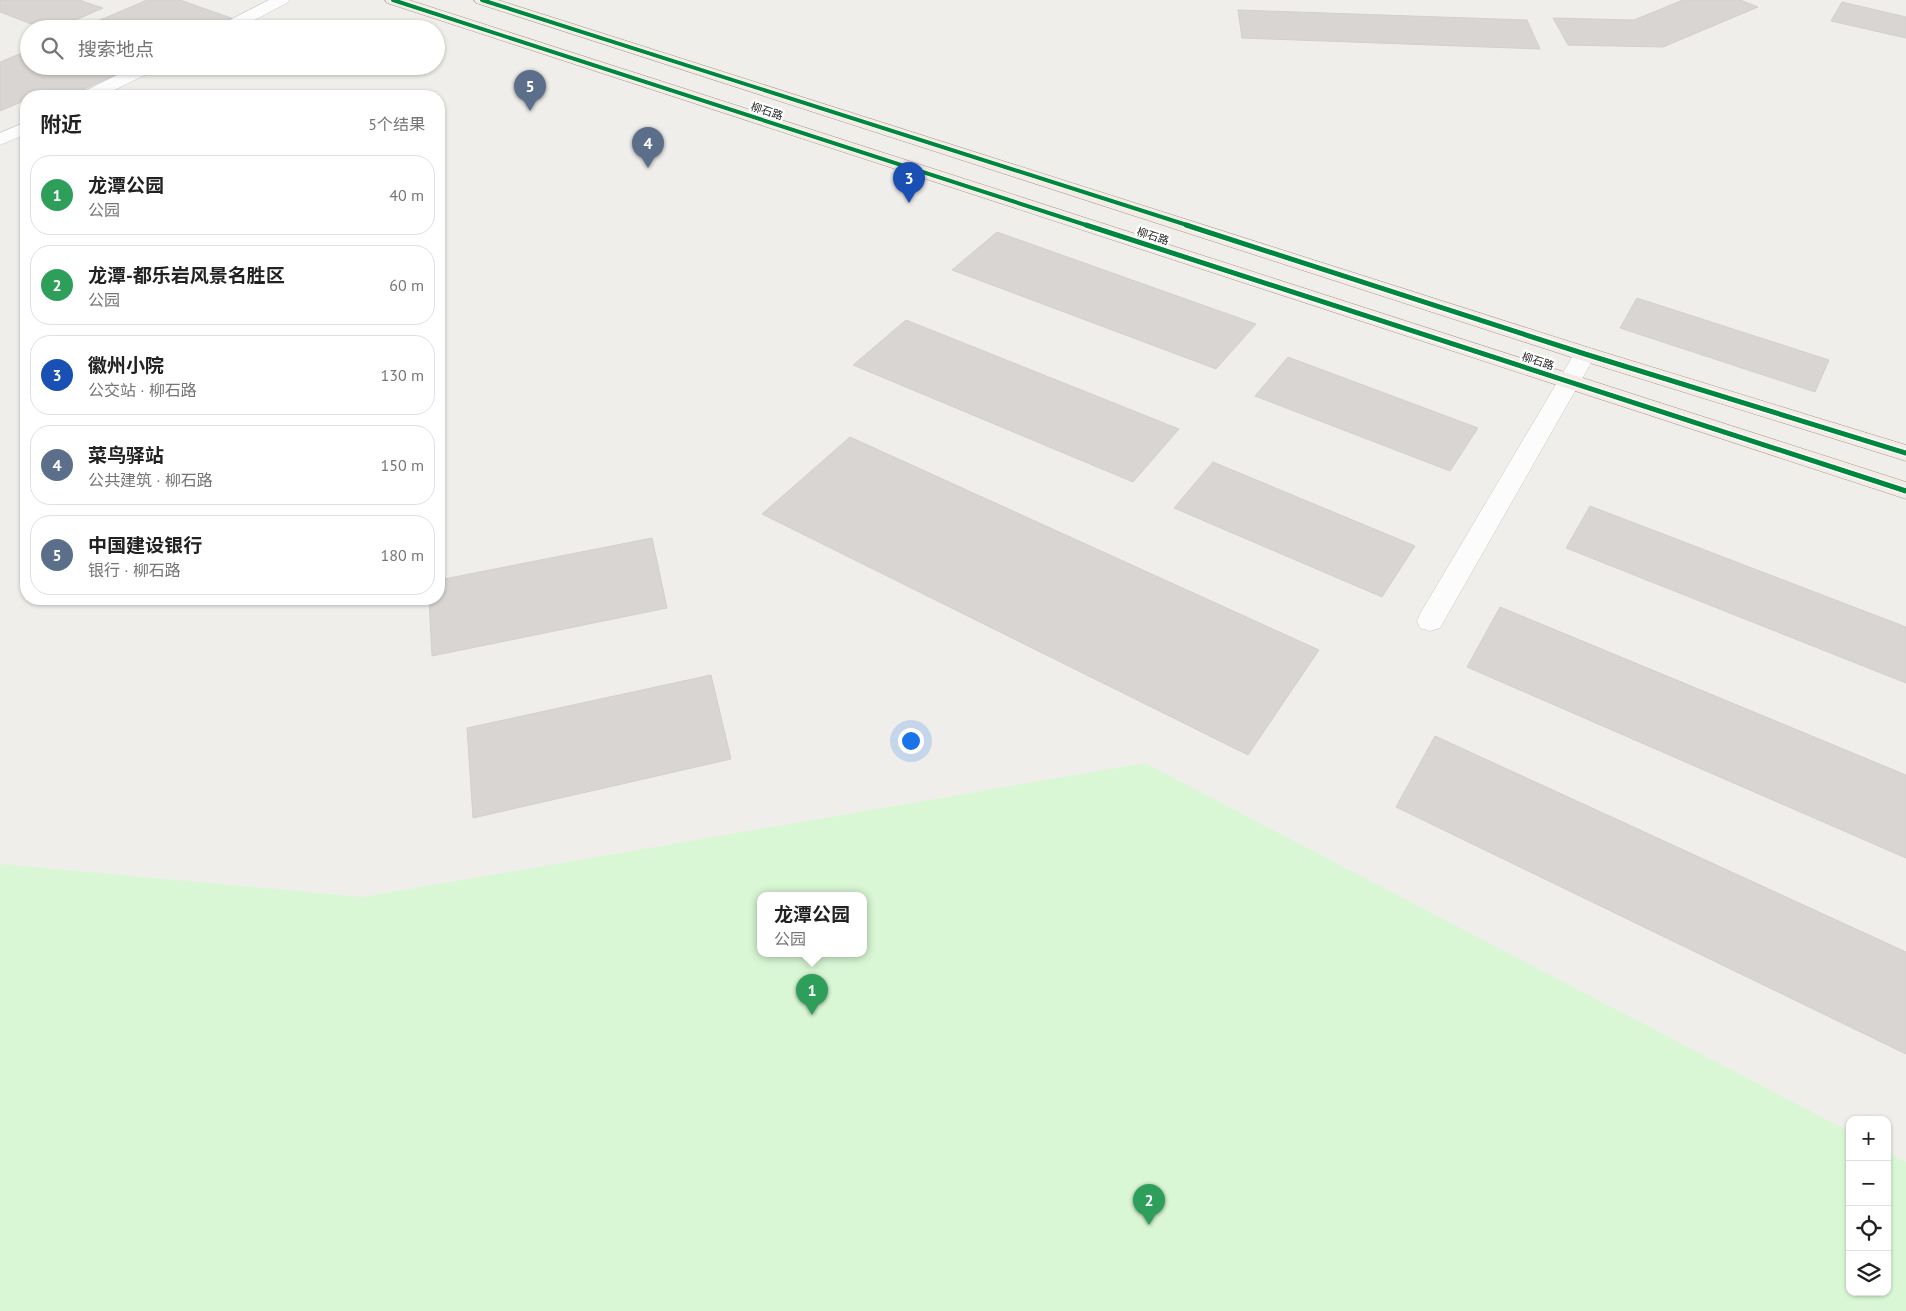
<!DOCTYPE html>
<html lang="zh">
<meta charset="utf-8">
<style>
:root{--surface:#fff;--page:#f6f6f6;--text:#222;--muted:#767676;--line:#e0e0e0;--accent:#b45309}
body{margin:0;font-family:"PT Sans","Noto Sans SC",sans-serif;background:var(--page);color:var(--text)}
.controls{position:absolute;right:15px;bottom:15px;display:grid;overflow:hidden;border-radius:10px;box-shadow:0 1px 4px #0004}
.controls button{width:45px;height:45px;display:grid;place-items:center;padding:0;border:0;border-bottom:1px solid var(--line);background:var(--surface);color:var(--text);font:25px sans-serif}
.you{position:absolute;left:910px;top:740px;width:18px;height:18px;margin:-12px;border:4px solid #fff;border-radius:50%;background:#1a73e8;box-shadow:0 0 0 8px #1a73e833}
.badge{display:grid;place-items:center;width:32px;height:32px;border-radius:50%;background:var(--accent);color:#fff;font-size:16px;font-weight:700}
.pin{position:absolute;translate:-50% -41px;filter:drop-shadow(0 1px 2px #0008)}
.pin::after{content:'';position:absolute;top:26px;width:18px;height:15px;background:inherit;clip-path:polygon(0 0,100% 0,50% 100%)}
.popup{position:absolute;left:757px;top:892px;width:110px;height:65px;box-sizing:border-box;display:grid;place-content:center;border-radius:10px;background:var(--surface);filter:drop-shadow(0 1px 4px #0005);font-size:16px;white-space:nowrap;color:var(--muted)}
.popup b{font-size:19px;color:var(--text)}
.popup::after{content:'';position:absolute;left:50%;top:100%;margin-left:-10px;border:10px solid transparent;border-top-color:var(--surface)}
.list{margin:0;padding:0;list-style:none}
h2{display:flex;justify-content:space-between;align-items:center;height:65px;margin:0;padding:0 20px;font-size:21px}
h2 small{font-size:16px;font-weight:400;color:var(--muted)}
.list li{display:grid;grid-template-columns:32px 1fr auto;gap:15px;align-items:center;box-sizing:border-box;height:80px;margin:0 10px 10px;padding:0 10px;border:1px solid var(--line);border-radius:20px}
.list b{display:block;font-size:19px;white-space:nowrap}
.list p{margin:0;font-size:16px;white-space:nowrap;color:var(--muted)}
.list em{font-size:16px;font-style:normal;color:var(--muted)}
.icon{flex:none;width:28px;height:28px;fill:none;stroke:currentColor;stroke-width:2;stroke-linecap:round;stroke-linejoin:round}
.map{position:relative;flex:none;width:1906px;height:1311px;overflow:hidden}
.search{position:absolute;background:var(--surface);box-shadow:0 1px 4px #0004;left:20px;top:20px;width:425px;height:55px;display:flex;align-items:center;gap:12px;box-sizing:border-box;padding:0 18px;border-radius:28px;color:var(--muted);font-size:19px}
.panel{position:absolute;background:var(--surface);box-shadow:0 1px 4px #0004;left:20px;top:90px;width:425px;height:515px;border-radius:20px}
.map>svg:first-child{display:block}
.park{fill:#d9f7d5;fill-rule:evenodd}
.building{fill:#d8d5d3;stroke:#d3cfcc}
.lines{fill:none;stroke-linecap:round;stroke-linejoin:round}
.minor-casing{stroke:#c9c8c7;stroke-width:1}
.major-casing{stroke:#a79886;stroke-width:1}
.minor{fill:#fdfcfc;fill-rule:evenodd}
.major{fill:#f3ebe6;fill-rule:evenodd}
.cycleway-far1-casing{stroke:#fff;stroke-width:5.5}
.cycleway-casing{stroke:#fff;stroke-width:8}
.cycleway-far1{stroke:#00873e;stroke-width:4}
.cycleway{stroke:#00873e;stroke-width:5}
.labels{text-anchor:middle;stroke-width:4.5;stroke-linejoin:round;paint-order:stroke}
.far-street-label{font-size:11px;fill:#222;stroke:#fff}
</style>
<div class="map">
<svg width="1906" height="1311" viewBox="0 0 1906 1311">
<rect width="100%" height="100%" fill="#f0eeeb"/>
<!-- park -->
<path class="park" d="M1145 763 1850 1132V1292H1887V1152L1906 1162V1311H0V864L363 897ZM761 896H863V954H761Z"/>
<!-- building -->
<path class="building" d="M0 0H79L103 8 55 29H44L0 12Z
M147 0H180L237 20 218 29H79Z
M1683 0H1740L1758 7 1663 47 1568 45 1553 18 1634 20Z
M1842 2 1906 17V38L1831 21Z
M1238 10 1527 20 1540 49 1242 38Z
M29 50V66H135L69 96H26V100L0 111V62Z
M997 232 1256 324 1216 369 952 270Z
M1637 298 1829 360 1815 392 1620 328Z
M906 320 1179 429 1133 482 853 365Z
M1288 357 1478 428 1450 471 1255 396Z
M850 437 1319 650 1248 755 762 514Z
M1213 462 1415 546 1382 597 1174 508Z
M1590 506 1906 627V683L1566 548Z
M652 538 667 608 432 656 429 599H439V580Z
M1500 607 1906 775V858L1467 667Z
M711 675 731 759 473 818 467 728Z
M1435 736 1906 952V1054L1396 807Z"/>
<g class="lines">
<!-- minor casing -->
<g class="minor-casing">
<path id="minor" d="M269 0H289L287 3 237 29H216L218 26Z
M135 66H157L155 70 102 96H80L83 92Z
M26 122V134L0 145V133Z
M1585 347 1593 349 1596 354 1440 628 1430 631 1420 628 1417 621 1420 614 1574 354 1577 349Z"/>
</g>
<!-- major casing -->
<g class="major-casing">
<path id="major" d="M385 0H409L1906 482V499L387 3Z
M474 0H498L1593 349 1906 445V461L1577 359 476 3Z"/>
</g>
<!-- minor -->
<use href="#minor" class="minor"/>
<!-- major -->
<use href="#major" class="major"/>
<!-- cycleway-far1 casing -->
<g class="cycleway-far1-casing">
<path id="cycleway-far1" d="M393 0 1089 226
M482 0 1190 226"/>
</g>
<!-- cycleway casing -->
<g class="cycleway-casing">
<path id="cycleway" d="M1086 225 1906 491
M1186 225 1585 354 1906 453"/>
</g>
<!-- cycleway-far1 -->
<use href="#cycleway-far1" class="cycleway-far1"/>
<!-- cycleway -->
<use href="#cycleway" class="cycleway"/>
</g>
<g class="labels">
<!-- far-street labels -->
<g class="far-street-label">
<text transform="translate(767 111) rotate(18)" y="4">柳石路</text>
<text transform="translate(1153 236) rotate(18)" y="4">柳石路</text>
<text transform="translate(1538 361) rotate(18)" y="4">柳石路</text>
</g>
</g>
</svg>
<div class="controls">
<button>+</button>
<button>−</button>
<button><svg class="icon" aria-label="locate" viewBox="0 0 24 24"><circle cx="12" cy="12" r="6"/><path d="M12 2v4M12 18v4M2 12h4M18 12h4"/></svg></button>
<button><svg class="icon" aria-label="layers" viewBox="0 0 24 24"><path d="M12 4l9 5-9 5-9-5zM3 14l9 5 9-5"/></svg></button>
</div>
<div class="you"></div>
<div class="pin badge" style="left:812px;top:1015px;background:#2e9e5b">1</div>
<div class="popup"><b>龙潭公园</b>公园</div>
<div class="pin badge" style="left:1149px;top:1225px;background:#2e9e5b">2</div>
<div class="pin badge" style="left:909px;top:203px;background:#1a4fb4">3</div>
<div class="pin badge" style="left:648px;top:168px;background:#5c6f8a">4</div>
<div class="pin badge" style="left:530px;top:111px;background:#5c6f8a">5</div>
<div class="search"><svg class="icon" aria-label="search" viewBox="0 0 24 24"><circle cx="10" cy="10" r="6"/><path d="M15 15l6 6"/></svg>搜索地点</div>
<section class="panel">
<h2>附近<small>5个结果</small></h2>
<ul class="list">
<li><span class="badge" style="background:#2e9e5b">1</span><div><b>龙潭公园</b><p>公园</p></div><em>40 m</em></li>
<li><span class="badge" style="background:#2e9e5b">2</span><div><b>龙潭-都乐岩风景名胜区</b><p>公园</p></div><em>60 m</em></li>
<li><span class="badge" style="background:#1a4fb4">3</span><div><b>徽州小院</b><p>公交站 · 柳石路</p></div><em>130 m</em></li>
<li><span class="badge" style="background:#5c6f8a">4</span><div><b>菜鸟驿站</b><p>公共建筑 · 柳石路</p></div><em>150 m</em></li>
<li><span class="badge" style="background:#5c6f8a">5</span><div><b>中国建设银行</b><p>银行 · 柳石路</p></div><em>180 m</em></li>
</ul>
</section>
</div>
